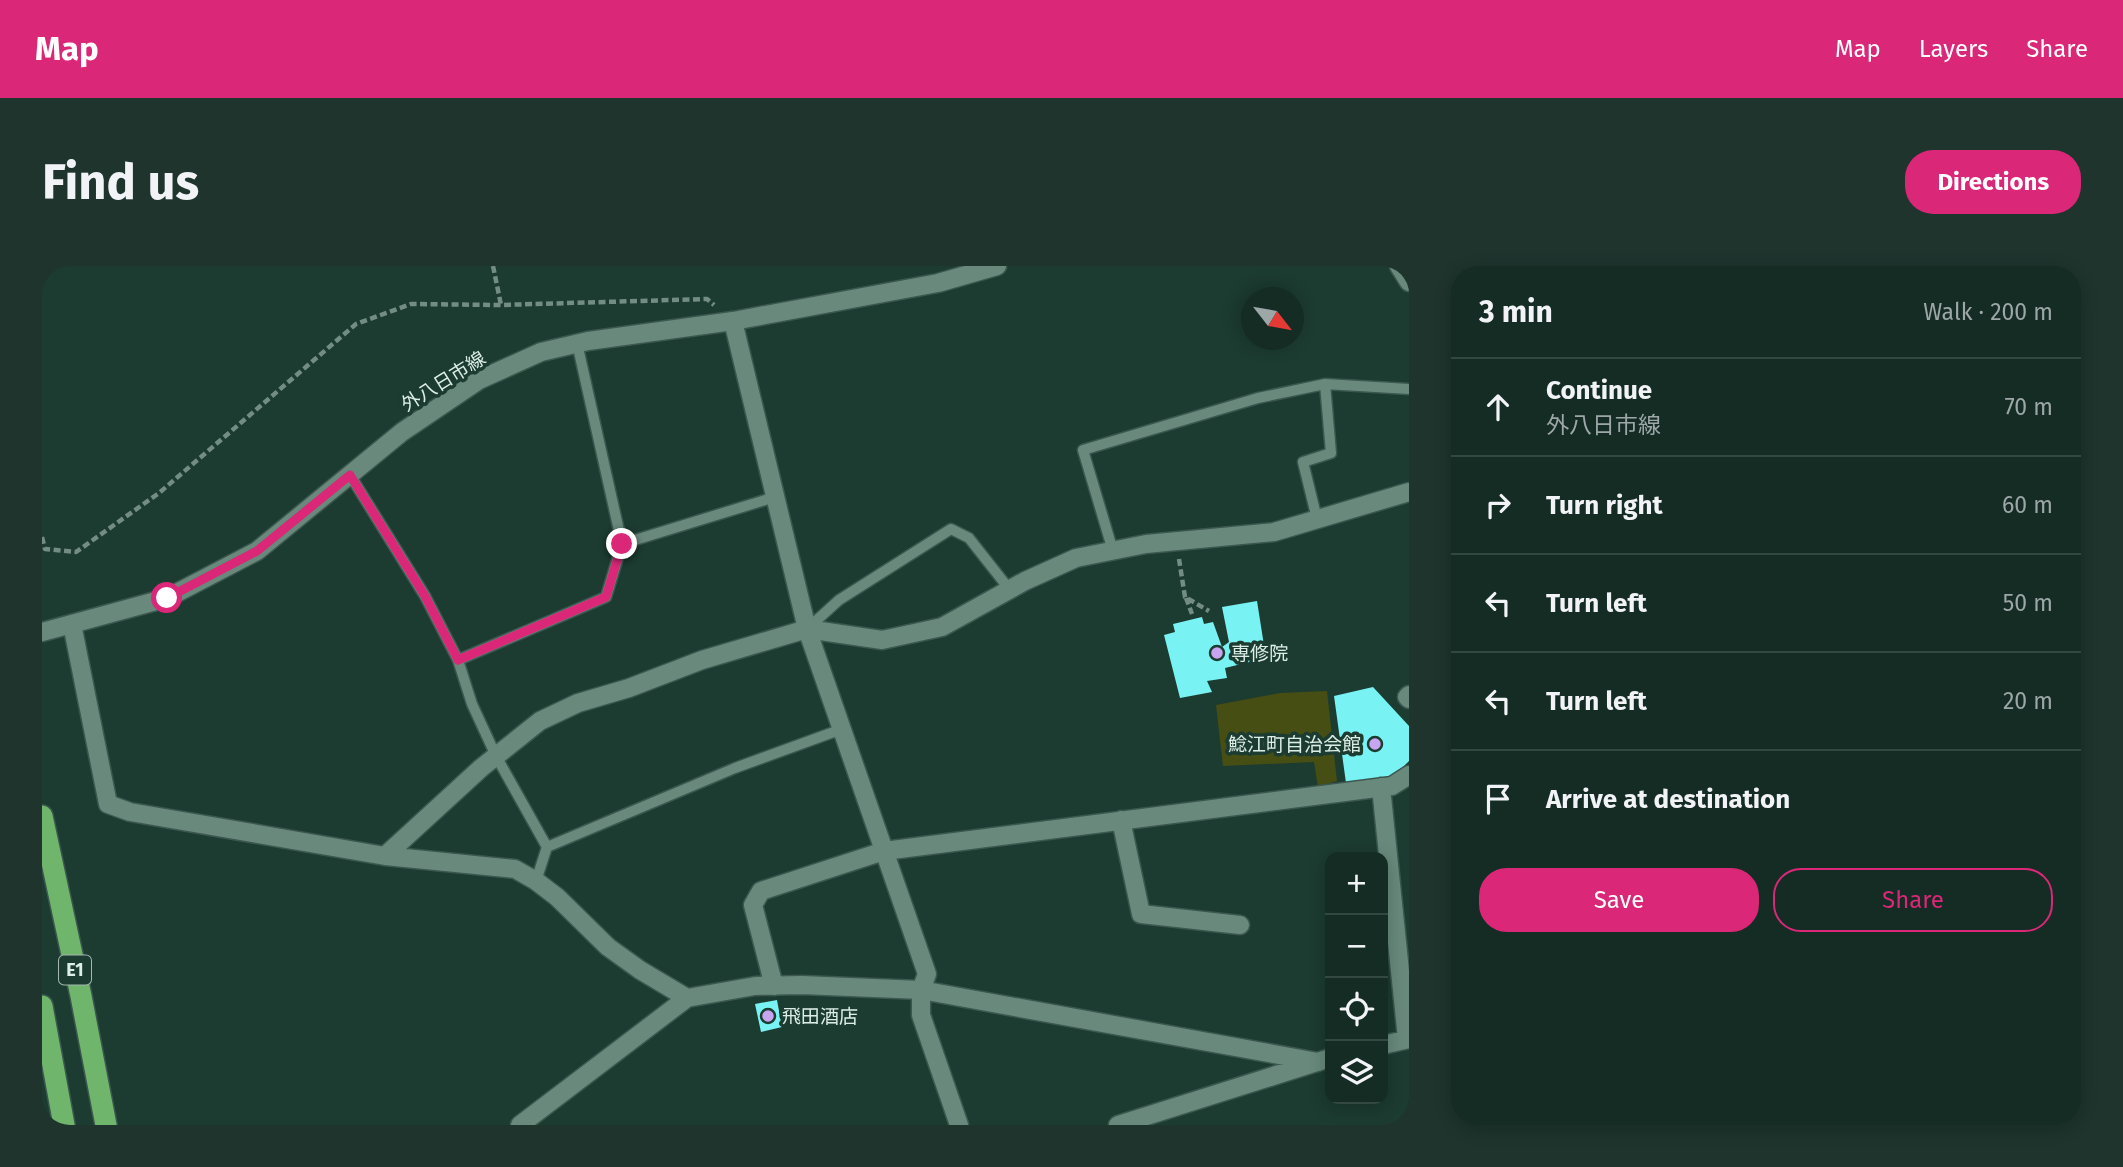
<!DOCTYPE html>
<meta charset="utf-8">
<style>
:root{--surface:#152c25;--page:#1e342d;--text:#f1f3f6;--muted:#9da7a7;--line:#344842;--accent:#db2777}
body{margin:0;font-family:"Fira Sans","Noto Sans JP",sans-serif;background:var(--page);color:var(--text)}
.controls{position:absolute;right:21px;bottom:21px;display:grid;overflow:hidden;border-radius:14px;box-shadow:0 4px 18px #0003}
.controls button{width:63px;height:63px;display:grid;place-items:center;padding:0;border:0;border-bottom:2px solid var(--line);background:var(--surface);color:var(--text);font:35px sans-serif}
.compass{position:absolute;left:1199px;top:21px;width:63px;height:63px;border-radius:50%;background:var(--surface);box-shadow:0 4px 18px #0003;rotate:121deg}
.stop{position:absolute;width:21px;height:21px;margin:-16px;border:5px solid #db2777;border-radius:50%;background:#fff}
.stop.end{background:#db2777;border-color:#fff;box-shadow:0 2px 7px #0008}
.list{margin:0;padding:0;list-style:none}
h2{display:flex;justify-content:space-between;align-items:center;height:91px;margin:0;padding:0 28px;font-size:30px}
h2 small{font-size:23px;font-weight:400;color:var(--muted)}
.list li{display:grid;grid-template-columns:46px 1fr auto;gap:21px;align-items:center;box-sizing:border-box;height:98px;padding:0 28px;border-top:2px solid var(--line)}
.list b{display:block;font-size:26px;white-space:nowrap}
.list p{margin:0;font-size:23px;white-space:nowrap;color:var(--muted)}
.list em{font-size:23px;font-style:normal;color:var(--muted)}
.actions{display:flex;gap:14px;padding:21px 28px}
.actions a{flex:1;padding:16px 0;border:2px solid var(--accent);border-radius:28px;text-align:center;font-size:24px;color:var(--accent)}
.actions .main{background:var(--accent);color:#fff}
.icon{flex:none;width:38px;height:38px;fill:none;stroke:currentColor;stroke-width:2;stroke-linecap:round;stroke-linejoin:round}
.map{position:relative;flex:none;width:1367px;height:859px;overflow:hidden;border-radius:28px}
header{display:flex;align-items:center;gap:42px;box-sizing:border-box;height:98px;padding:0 35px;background:var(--accent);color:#fff}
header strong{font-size:33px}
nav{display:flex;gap:38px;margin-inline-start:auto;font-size:24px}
.intro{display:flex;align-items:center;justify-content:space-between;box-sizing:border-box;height:168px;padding:0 42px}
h1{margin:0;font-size:49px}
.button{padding:18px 32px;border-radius:28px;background:var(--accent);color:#fff;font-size:24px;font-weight:700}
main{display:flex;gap:42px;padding:0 42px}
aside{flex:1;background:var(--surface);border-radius:28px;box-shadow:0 4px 18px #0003}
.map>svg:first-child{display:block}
.green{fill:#474e13}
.building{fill:#79f2f4}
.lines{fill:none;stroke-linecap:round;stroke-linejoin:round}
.lane-casing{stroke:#3b574f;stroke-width:13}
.street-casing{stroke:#3b574f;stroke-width:21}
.secondary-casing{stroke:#3b574f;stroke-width:21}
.highway-casing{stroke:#3b574f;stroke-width:24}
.path{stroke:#748d84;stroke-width:4.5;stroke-dasharray:7 3.5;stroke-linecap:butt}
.lane{stroke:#68897c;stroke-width:10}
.street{stroke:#68897c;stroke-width:18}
.secondary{stroke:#68897c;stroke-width:18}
.highway{stroke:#6fb56b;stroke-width:21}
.route{stroke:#db2777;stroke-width:9}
.poi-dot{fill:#c7a6ef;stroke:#1c3b31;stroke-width:2.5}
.labels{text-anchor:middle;stroke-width:7;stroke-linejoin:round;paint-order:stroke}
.shield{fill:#1c3b31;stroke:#a2b8b0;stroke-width:2}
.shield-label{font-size:18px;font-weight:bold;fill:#dceee7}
.street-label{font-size:19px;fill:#dceee7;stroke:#1c3b31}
.poi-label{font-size:19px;fill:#dceee7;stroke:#1c3b31;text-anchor:start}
</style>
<header>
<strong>Map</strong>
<nav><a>Map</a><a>Layers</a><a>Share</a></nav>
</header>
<div class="intro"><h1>Find us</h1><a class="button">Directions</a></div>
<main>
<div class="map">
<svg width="1367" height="859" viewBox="0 0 1367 859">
<rect width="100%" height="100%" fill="#1c3b31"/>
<!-- green -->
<path class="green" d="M1285 425 1295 515 1276 521 1272 496 1181 500 1174 439 1238 427Z"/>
<!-- building -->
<path class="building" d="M1215 335 1224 392 1183 402 1185 412 1165 415 1170 426 1138 432 1122 369 1133 366 1131 358 1160 351 1162 358 1171 356 1180 381 1187 376 1180 341Z
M1331 421 1367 460V495L1350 512 1304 517 1292 430Z
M735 734 740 761 719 766 713 738Z"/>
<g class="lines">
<!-- lane casing -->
<g class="lane-casing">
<path id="lane" d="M535 77 580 278
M308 209 383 330 416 394 430 438 454 490 505 581 494 615
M1275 253 1261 196 1289 187 1283 118
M1071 285 1041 184 1216 132 1283 118 1367 123
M765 363 797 334 909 263 927 272 968 324
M416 394 564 331 580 278 733 231
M505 581 693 502 800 463"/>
</g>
<!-- street casing -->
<g class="street-casing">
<path id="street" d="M1357 0 1367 16
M691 55 765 363 885 708 879 724V749L917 859
M30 358 66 538 88 546 343 590 473 603 494 615 515 631 566 681 598 704 645 732
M1367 429 1365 431 1367 433
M1339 521 1365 773
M1079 554 1099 648 1198 659
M343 590 439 502 498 455 536 437 587 422 660 394 765 363 840 374 900 361 983 315 1034 292 1104 278 1232 266 1367 226
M732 720 711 639 719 625 842 585 1350 520 1367 509
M1341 779 1367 773
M478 859 645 732 713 720 760 719 879 724 1276 796
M1076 859 1288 792"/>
</g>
<!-- secondary casing -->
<g class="secondary-casing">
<path id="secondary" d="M0 366 125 332 215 285 360 166 437 114 499 86 546 75 691 55 896 17 955 0"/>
</g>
<!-- highway casing -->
<g class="highway-casing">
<path id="highway" d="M0 550 39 730 64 859
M0 740 22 859"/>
</g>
<!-- path -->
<path class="path" d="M451 0 459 39
M0 271 3 283 34 286 117 227 314 58 369 38 459 39 665 33 672 39
M1137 293 1143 331 1167 345
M1144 332 1150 348"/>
<!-- lane -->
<use href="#lane" class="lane"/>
<!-- street -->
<use href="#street" class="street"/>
<!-- secondary -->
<use href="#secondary" class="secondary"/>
<!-- highway -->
<use href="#highway" class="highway"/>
</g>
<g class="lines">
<!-- route -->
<path class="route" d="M125 332 215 285 308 209 383 330 416 394 564 331 580 278"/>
</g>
<!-- markers -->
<g class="poi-dot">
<circle cx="1175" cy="387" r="7"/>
<circle cx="1333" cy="478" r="7"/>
<circle cx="726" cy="750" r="7"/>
</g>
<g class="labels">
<!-- shield labels -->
<rect class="shield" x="17" y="689.5" width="32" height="29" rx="5"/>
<g class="shield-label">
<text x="33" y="710">E1</text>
</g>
<!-- street labels -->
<g class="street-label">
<text transform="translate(401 115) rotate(-32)" y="7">外八日市線</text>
</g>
<!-- poi labels -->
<g class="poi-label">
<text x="1189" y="394">専修院</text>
<text x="1319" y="485" text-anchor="end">鯰江町自治会館</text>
<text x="740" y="757">飛田酒店</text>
</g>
</g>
</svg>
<div class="controls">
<button>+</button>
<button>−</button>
<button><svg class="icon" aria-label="locate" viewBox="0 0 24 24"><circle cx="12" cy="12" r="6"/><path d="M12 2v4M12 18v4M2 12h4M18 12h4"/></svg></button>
<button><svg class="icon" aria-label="layers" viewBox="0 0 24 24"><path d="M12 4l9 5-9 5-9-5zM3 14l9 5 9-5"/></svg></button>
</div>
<svg class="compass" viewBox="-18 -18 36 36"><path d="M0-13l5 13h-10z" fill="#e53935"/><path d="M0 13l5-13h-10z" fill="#9da7a7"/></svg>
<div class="stop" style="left:125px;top:332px"></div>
<div class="stop end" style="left:580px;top:278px"></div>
</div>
<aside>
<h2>3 min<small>Walk · 200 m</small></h2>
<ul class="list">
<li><svg class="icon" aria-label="ahead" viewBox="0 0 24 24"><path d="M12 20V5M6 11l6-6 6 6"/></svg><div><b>Continue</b><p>外八日市線</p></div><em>70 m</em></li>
<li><svg class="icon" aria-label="right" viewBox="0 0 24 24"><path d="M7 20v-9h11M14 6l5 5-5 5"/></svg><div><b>Turn right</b></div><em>60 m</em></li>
<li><svg class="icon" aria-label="left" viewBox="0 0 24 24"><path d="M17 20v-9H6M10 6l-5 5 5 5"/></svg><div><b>Turn left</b></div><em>50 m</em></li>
<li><svg class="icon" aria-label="left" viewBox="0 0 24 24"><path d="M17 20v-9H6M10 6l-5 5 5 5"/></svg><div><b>Turn left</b></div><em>20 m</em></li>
<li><svg class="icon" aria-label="arrive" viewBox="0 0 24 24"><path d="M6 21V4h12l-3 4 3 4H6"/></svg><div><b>Arrive at destination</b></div></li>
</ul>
<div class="actions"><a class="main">Save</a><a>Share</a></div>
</aside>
</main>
